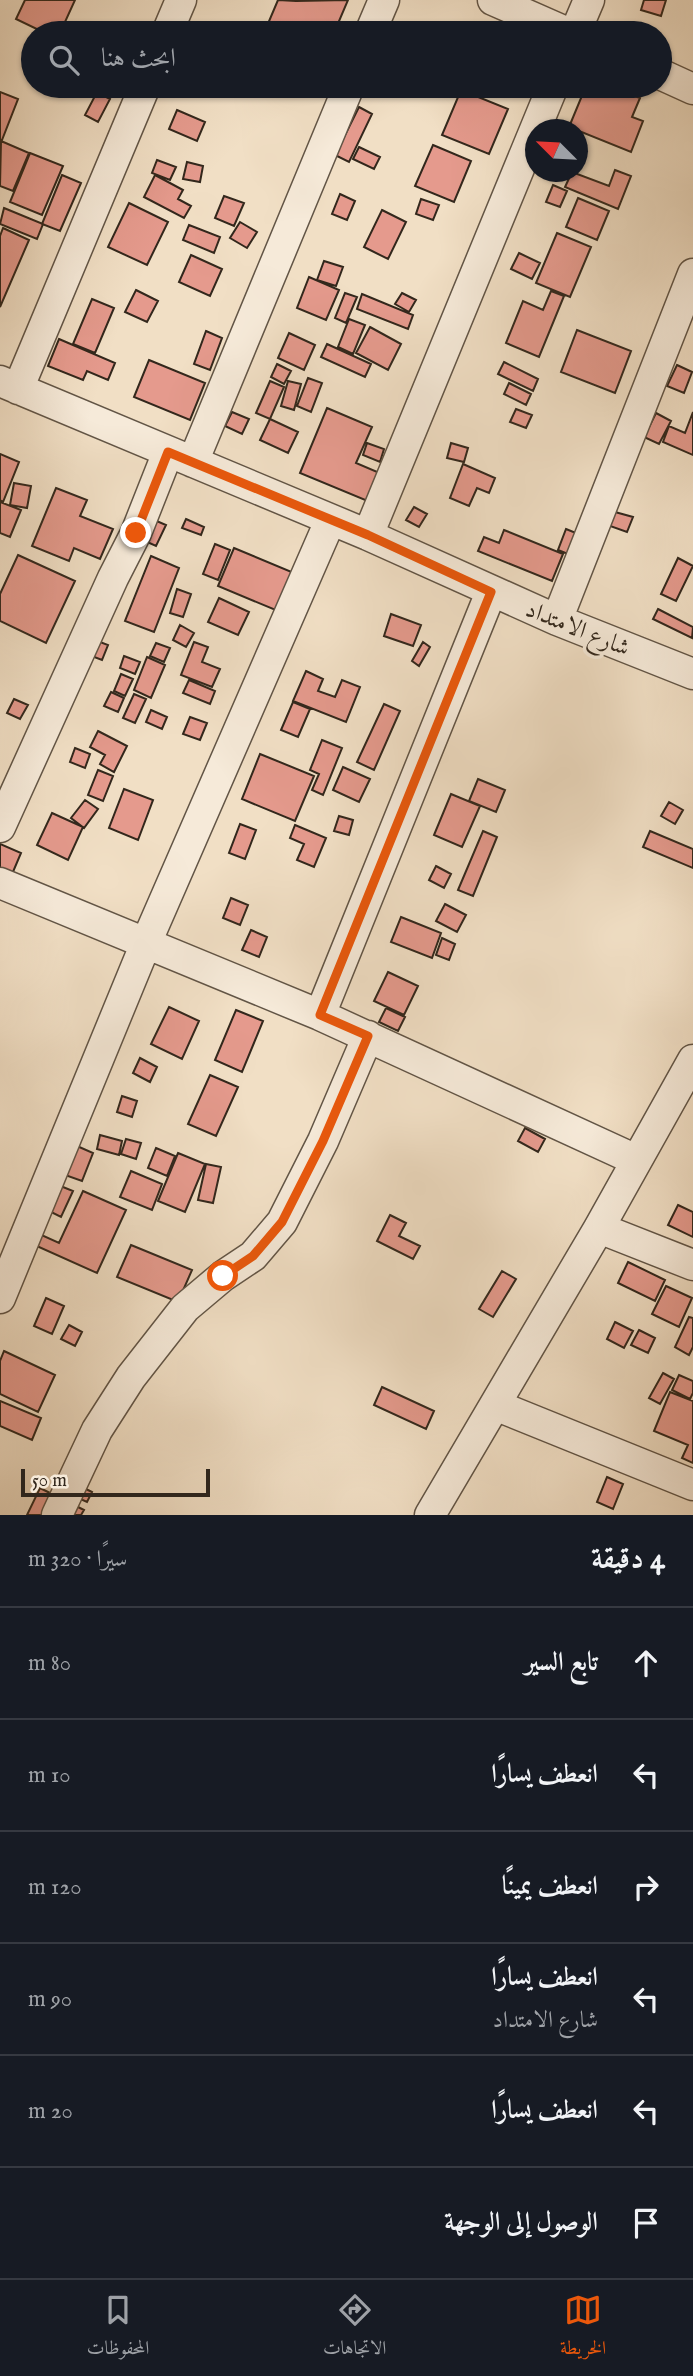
<!DOCTYPE html>
<html lang="ar">
<meta charset="utf-8">
<style>
:root{--surface:#171b24;--page:#242831;--text:#f1f3f6;--muted:#9ea1a6;--line:#363941;--accent:#ea580c}
body{margin:0;font-family:"IM FELL English",Amiri,serif;background:var(--page);color:var(--text);direction:rtl}
.compass{position:absolute;left:525px;top:119px;width:63px;height:63px;border-radius:50%;background:var(--surface);box-shadow:0 2px 5px #0004;rotate:294deg}
.scale{position:absolute;left:21px;bottom:18px;width:189px;box-sizing:border-box;padding-left:7px;border:4px solid #32271c;border-top:0;font-size:19px;line-height:24px;white-space:nowrap;color:#32271c;-webkit-text-stroke:5px #f6ead9;paint-order:stroke}
.stop{position:absolute;width:21px;height:21px;margin:-16px;border:5px solid #ea580c;border-radius:50%;background:#fff}
.stop.end{background:#ea580c;border-color:#fff;box-shadow:0 2px 7px #0008}
.list{margin:0;padding:0;list-style:none}
h2{display:flex;justify-content:space-between;align-items:center;height:91px;margin:0;padding:0 28px;font-size:30px}
h2 small{font-size:23px;font-weight:400;color:var(--muted)}
.list li{display:grid;grid-template-columns:46px 1fr auto;gap:21px;align-items:center;box-sizing:border-box;height:112px;padding:0 28px;border-top:2px solid var(--line)}
.list b{display:block;font-size:26px;white-space:nowrap}
.list p{margin:0;font-size:23px;white-space:nowrap;color:var(--muted)}
.list em{font-size:23px;font-style:normal;color:var(--muted)}
.icon{flex:none;width:38px;height:38px;fill:none;stroke:currentColor;stroke-width:2;stroke-linecap:round;stroke-linejoin:round}
.map{position:relative;flex:none;width:693px;height:1515px;overflow:hidden;direction:ltr}
.search{position:absolute;background:var(--surface);box-shadow:0 2px 5px #0004;left:21px;right:21px;top:21px;height:77px;display:flex;align-items:center;gap:18px;box-sizing:border-box;padding:0 24px;border-radius:38px;color:var(--muted);font-size:26px}
.sheet{height:763px;background:var(--surface)}
nav{display:flex;justify-content:space-around;align-items:center;box-sizing:border-box;height:98px;border-top:2px solid var(--line);background:var(--surface);font-size:19px;color:var(--muted)}
nav a{display:grid;justify-items:center;gap:4px}
nav .on{color:var(--accent)}
.map>svg:first-child{display:block}
.building{fill:#e59a8d;stroke:#32271c;stroke-width:2}
.lines{fill:none;stroke-linecap:round;stroke-linejoin:round}
.minor-casing{stroke:#625546;stroke-width:33}
.minor{stroke:#f6ead9;stroke-width:30}
.route{stroke:#ea580c;stroke-width:9}
.labels{text-anchor:middle;stroke-width:7;stroke-linejoin:round;paint-order:stroke}
.street-label{font-size:24px;fill:#32271c;stroke:#f6ead9}
</style>
<div class="map">
<svg width="693" height="1515" viewBox="0 0 693 1515">
<rect width="100%" height="100%" fill="#f1dfc5"/>
<filter id="stains"><feTurbulence type="fractalNoise" baseFrequency=".00286" numOctaves="4"/><feColorMatrix values="0 0 0 0 .2 0 0 0 0 .09 0 0 0 0 .02 0 0 0 .5 -.17"/></filter>
<radialGradient id="worn" r=".72"><stop offset=".6" stop-color="#630" stop-opacity="0"/><stop offset="1" stop-color="#630" stop-opacity=".3"/></radialGradient>
<!-- building -->
<path class="building" d="M25 0H75L60 33H45L16 19Z
M278 0 296 1 348 0 334 33 312 24 309 33H264Z
M644 0H666L661 16 641 10Z
M586 86H609L640 98 632 117 643 121 631 152 569 127Z
M461 90 508 109 489 154 442 135Z
M0 92 18 99 2 140H0Z
M97 92 110 99 98 122 85 115Z
M359 107 372 114 349 162 335 155Z
M177 110 205 122 197 141 169 129Z
M1 141 29 153 13 191 0 186Z
M433 145 471 161 454 202 415 186Z
M359 147 380 157 374 169 353 159Z
M30 153 63 166 42 215 10 202Z
M157 160 176 167 170 180 152 173Z
M187 162 203 166 200 182 183 179Z
M615 170 631 176 618 209 565 187 572 172 609 186Z
M62 175 81 183 60 231 42 224Z
M155 175 183 190 178 199 191 206 184 218 144 197Z
M553 185 567 191 560 207 546 202Z
M340 194 355 201 347 220 332 214Z
M224 196 244 203 234 226 215 218Z
M578 198 609 211 597 240 566 227Z
M421 199 439 205 433 220 416 214Z
M129 203 168 222 147 265 108 247Z
M4 208 43 224 37 239 0 224Z
M382 210 406 222 388 259 364 247Z
M240 222 257 232 247 248 230 238Z
M189 225 220 237 214 253 183 240Z
M3 228 29 240 0 307V236Z
M557 233 591 247 570 297 536 283Z
M519 253 540 263 532 279 511 269Z
M191 255 222 269 210 296 179 282Z
M324 261 343 267 336 286 317 280Z
M309 277 339 290 326 320 297 308Z
M136 290 158 301 147 322 125 312Z
M551 291 564 296 539 357 506 343 523 301 543 310Z
M345 293 357 297 346 323 335 318Z
M402 293 416 300 409 312 395 304Z
M362 294 413 315 408 329 357 309Z
M92 299 114 308 95 353 73 344Z
M349 319 365 325 353 354 338 347Z
M370 327 401 344 388 370 356 353Z
M577 330 631 351 615 393 561 372Z
M206 331 222 338 210 370 194 364Z
M289 333 315 345 304 370 278 358Z
M59 339 115 363 108 380 87 371 83 380 48 366Z
M327 344 371 364 365 377 321 357Z
M149 360 205 383 190 420 134 397Z
M504 362 538 379 533 391 498 374Z
M277 364 291 371 284 384 271 377Z
M677 365 692 372 684 393 667 386Z
M308 378 322 383 311 412 297 406Z
M270 381 284 387 270 419 256 413Z
M288 381 301 384 294 410 281 406Z
M509 383 531 394 526 405 504 394Z
M327 408 372 427 356 463 382 474 370 502 300 473Z
M516 409 532 415 526 428 510 422Z
M232 412 249 419 242 434 225 426Z
M693 412V455L663 442 669 426 685 433Z
M656 413 671 421 659 444 644 437Z
M270 419 298 432 288 453 260 440Z
M367 443 384 449 380 462 363 455Z
M451 443 468 448 464 462 447 458Z
M0 454 19 462 3 502 0 500Z
M463 464 495 478 489 493 477 488 469 506 450 498Z
M14 483 31 486 27 508 10 505Z
M56 488 87 500 80 516 113 529 100 559 74 548 69 561 32 546Z
M0 502 21 510 10 537 0 533Z
M414 507 427 514 419 527 406 520Z
M615 512 633 517 627 532 610 526Z
M145 516 166 525 156 546 136 537Z
M186 519 204 527 201 535 182 528Z
M566 529 576 533 568 554 558 550Z
M504 530 563 554 552 581 478 551 484 537 499 543Z
M215 544 230 550 218 580 203 574Z
M234 548 294 573 278 611 218 586Z
M18 555 75 581 46 643 0 621V594Z
M151 556 179 568 154 632 125 621Z
M678 558 693 566 676 601 661 594Z
M177 589 191 594 183 617 170 613Z
M219 598 249 612 238 635 208 622Z
M658 609 693 627 692 638 653 619Z
M391 614 421 625 413 646 384 636Z
M180 625 194 633 186 647 173 640Z
M87 637 108 645 102 660 81 652Z
M194 642 208 647 202 662 220 669 212 687 181 675Z
M423 642 430 647 419 666 412 661Z
M156 643 170 648 164 662 150 656Z
M124 656 140 662 135 674 120 668Z
M147 657 165 665 151 698 134 690Z
M306 671 323 679 318 691 335 697 342 680 360 687 346 722 293 701Z
M121 674 133 679 125 696 114 691Z
M189 680 215 691 210 704 183 693Z
M111 692 124 698 118 712 104 706Z
M134 694 146 699 135 723 123 718Z
M14 699 28 705 20 719 7 713Z
M293 702 310 709 298 737 281 730Z
M384 704 400 711 374 770 357 762Z
M151 710 167 717 162 729 146 722Z
M190 717 207 723 200 740 183 734Z
M98 731 127 746 114 772 100 764 105 755 90 747Z
M322 740 342 748 323 795 312 790 319 774 310 770Z
M75 748 90 754 85 768 70 762Z
M260 754 314 776 295 821 242 799Z
M343 767 370 779 359 802 333 790Z
M98 770 113 776 103 801 88 795Z
M478 779 505 790 496 812 469 801Z
M124 789 153 800 138 840 109 828Z
M451 794 480 806 462 847 434 835Z
M85 800 98 809 84 828 71 818Z
M669 802 683 810 675 824 661 816Z
M52 813 83 827 68 860 37 845Z
M339 816 353 820 349 835 334 831Z
M240 824 256 830 245 859 229 853Z
M295 825 326 838 314 867 297 860 304 844 290 838Z
M483 831 497 837 473 896 458 890Z
M650 831 693 849V868L643 847Z
M0 844 21 853 10 879 0 875Z
M436 866 451 874 444 888 429 880Z
M231 898 248 905 240 925 223 918Z
M445 904 466 915 457 932 436 921Z
M401 917 441 933 432 958 391 942Z
M251 930 267 937 259 957 242 950Z
M442 938 455 944 449 960 436 955Z
M388 972 418 986 404 1015 374 1001Z
M169 1007 199 1021 182 1059 151 1044Z
M386 1008 405 1017 398 1031 379 1022Z
M236 1010 263 1021 242 1072 215 1060Z
M140 1058 157 1067 150 1082 133 1073Z
M210 1075 238 1087 216 1136 188 1124Z
M122 1096 137 1101 132 1117 117 1112Z
M525 1128 545 1139 538 1152 518 1141Z
M100 1135 122 1141 119 1155 97 1149Z
M126 1139 141 1143 136 1159 121 1154Z
M77 1146 93 1153 82 1181 65 1175Z
M156 1148 175 1156 167 1176 148 1168Z
M178 1153 205 1164 185 1212 158 1201Z
M206 1164 221 1167 213 1203 198 1200Z
M131 1171 162 1184 152 1210 120 1197Z
M58 1185 73 1191 61 1217 47 1210Z
M83 1191 126 1210 97 1273 30 1243 35 1232 59 1243Z
M678 1205 693 1212V1237L668 1225Z
M390 1215 406 1223 399 1236 420 1246 413 1259 377 1241Z
M131 1245 192 1270 178 1302 117 1277Z
M628 1262 665 1280 655 1301 618 1283Z
M502 1271 516 1279 493 1317 479 1309Z
M666 1286 692 1298 679 1327 652 1314Z
M46 1298 64 1306 52 1334 34 1326Z
M689 1317 693 1318V1347L689 1355 675 1347Z
M615 1322 633 1331 624 1348 607 1339Z
M69 1325 82 1332 75 1346 61 1339Z
M639 1330 655 1338 648 1353 631 1345Z
M4 1351 55 1375 38 1412 0 1394V1361Z
M663 1373 674 1379 660 1404 649 1398Z
M679 1375 693 1381V1393L690 1399 672 1390Z
M382 1387 434 1411 426 1429 374 1405Z
M670 1392 693 1401V1463L682 1458 688 1445 654 1431Z
M0 1401 41 1418 32 1440 0 1426Z
M607 1477 623 1484 613 1509 597 1502Z
M72 1482 92 1492 87 1502 67 1493Z
M40 1488 84 1510 81 1515H27Z"/>
<g class="lines">
<!-- minor casing -->
<g class="minor-casing">
<path id="minor" d="M493 0 568 33
M167 33 181 0
M370 33 384 0
M575 33 589 0
M660 74 693 89
M0 381 368 535 557 620 693 674
M18 389 145 86
M193 462 349 86
M368 535 553 86
M557 620 693 274
M0 827 113 578 136 533 168 452
M0 883 320 1015 636 1160
M320 1015 491 592
M599 1228 693 1265
M0 1298 146 943 330 521
M495 1405 693 1485
M57 1515 97 1430 131 1377 185 1308 223 1276 253 1256 282 1222 323 1141 368 1036
M430 1515 599 1228 693 1060"/>
</g>
<!-- minor -->
<use href="#minor" class="minor"/>
</g>
<g class="lines">
<!-- route -->
<path class="route" d="M136 533 168 452 368 535 491 592 320 1015 368 1036 323 1141 282 1222 253 1256 223 1276"/>
</g>
<g class="labels">
<!-- street labels -->
<g class="street-label">
<text transform="translate(578 628) rotate(22)" y="8">شارع الامتداد</text>
</g>
</g>
<rect width="100%" height="100%" filter="url(#stains)"/>
<rect width="100%" height="100%" fill="url(#worn)"/>
</svg>
<svg class="compass" viewBox="-18 -18 36 36"><path d="M0-13l5 13h-10z" fill="#e53935"/><path d="M0 13l5-13h-10z" fill="#9ea1a6"/></svg>
<div class="scale">50 m</div>
<div class="stop" style="left:223px;top:1276px"></div>
<div class="stop end" style="left:136px;top:533px"></div>
<div class="search"><svg class="icon" aria-label="search" viewBox="0 0 24 24"><circle cx="10" cy="10" r="6"/><path d="M15 15l6 6"/></svg>ابحث هنا</div>
</div>
<section class="sheet">
<h2>4 دقيقة<small>سيرًا · 320 m</small></h2>
<ul class="list">
<li><svg class="icon" aria-label="ahead" viewBox="0 0 24 24"><path d="M12 20V5M6 11l6-6 6 6"/></svg><div><b>تابع السير</b></div><em>80 m</em></li>
<li><svg class="icon" aria-label="left" viewBox="0 0 24 24"><path d="M17 20v-9H6M10 6l-5 5 5 5"/></svg><div><b>انعطف يسارًا</b></div><em>10 m</em></li>
<li><svg class="icon" aria-label="right" viewBox="0 0 24 24"><path d="M7 20v-9h11M14 6l5 5-5 5"/></svg><div><b>انعطف يمينًا</b></div><em>120 m</em></li>
<li><svg class="icon" aria-label="left" viewBox="0 0 24 24"><path d="M17 20v-9H6M10 6l-5 5 5 5"/></svg><div><b>انعطف يسارًا</b><p>شارع الامتداد</p></div><em>90 m</em></li>
<li><svg class="icon" aria-label="left" viewBox="0 0 24 24"><path d="M17 20v-9H6M10 6l-5 5 5 5"/></svg><div><b>انعطف يسارًا</b></div><em>20 m</em></li>
<li><svg class="icon" aria-label="arrive" viewBox="0 0 24 24"><path d="M6 21V4h12l-3 4 3 4H6"/></svg><div><b>الوصول إلى الوجهة</b></div></li>
</ul>
</section>
<nav>
<a class="on"><svg class="icon" aria-label="map" viewBox="0 0 24 24"><path d="M3 6l6-2 6 2 6-2v14l-6 2-6-2-6 2zM9 4v14M15 6v14"/></svg>الخريطة</a>
<a><svg class="icon" aria-label="directions" viewBox="0 0 24 24"><path d="M12 3l9 9-9 9-9-9zM9 14v-3h6M13 9l2 2-2 2"/></svg>الاتجاهات</a>
<a><svg class="icon" aria-label="saved" viewBox="0 0 24 24"><path d="M7 4h10v16l-5-4-5 4z"/></svg>المحفوظات</a>
</nav>
